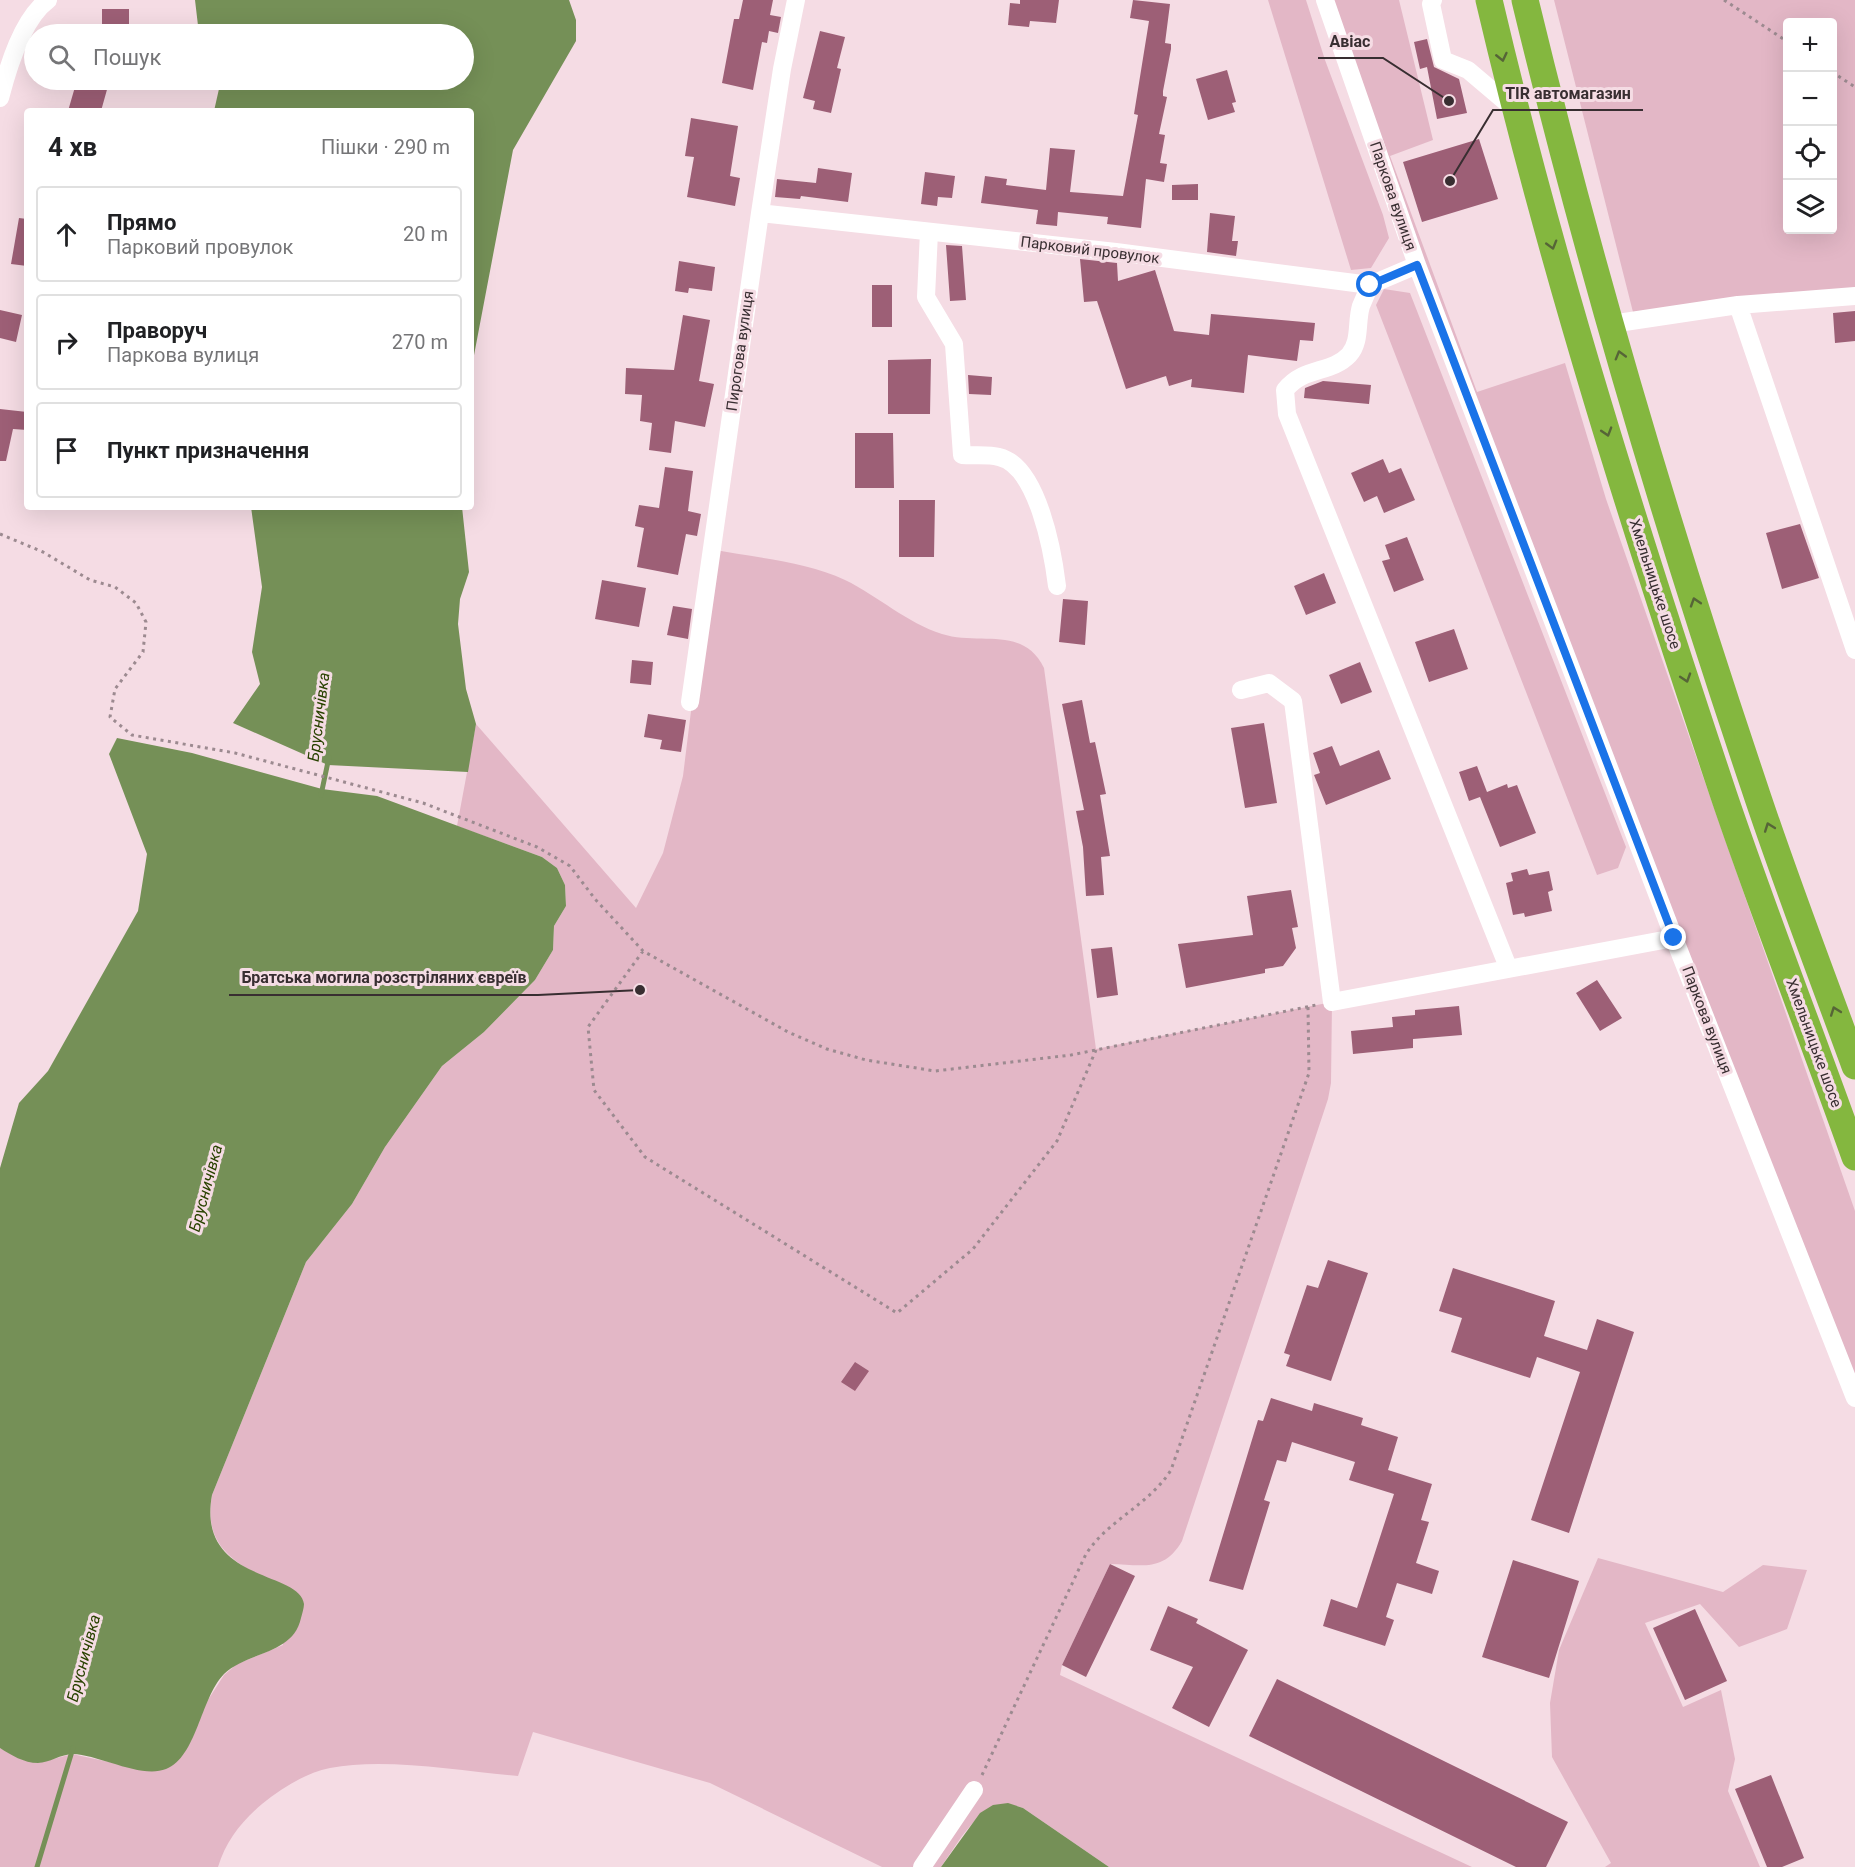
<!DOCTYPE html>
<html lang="uk">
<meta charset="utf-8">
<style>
:root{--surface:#fff;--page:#f6f6f6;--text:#202124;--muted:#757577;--line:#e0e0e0}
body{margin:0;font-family:Roboto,sans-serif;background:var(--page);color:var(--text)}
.controls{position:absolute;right:18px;top:18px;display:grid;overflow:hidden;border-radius:6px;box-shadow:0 6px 24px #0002}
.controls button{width:54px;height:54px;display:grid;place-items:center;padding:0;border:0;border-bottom:2px solid var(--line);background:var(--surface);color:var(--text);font:30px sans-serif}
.stop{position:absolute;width:18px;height:18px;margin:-14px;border:4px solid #1a73e8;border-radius:50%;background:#fff}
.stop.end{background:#1a73e8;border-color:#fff;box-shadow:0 2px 6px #0008}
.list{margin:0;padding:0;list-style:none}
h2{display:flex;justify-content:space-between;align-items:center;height:78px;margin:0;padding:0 24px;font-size:26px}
h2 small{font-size:20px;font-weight:400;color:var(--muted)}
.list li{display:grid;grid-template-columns:39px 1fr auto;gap:18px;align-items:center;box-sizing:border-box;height:96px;margin:0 12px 12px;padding:0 12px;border:2px solid var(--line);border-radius:6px}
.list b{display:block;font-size:22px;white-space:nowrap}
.list p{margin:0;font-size:20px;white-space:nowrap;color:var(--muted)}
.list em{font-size:20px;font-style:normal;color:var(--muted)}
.icon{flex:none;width:33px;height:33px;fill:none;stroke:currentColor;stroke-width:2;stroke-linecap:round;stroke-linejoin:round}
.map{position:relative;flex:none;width:1855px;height:1867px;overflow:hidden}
.search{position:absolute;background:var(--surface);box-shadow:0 6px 24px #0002;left:24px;top:24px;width:450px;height:66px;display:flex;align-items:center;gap:15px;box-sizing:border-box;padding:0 21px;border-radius:33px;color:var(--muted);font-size:22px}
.panel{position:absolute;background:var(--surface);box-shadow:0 6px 24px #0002;left:24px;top:108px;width:450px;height:402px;border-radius:6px}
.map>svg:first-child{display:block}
.green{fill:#e3b7c6;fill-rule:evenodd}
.water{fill:#759057}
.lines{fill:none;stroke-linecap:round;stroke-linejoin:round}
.stream{stroke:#759057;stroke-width:5}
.building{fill:#9d5f76}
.path{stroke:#9c8a90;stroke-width:3;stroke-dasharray:3 4.5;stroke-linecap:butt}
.minor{stroke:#fff;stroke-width:18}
.highway{stroke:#84b73f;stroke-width:27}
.oneway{stroke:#566537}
.route{stroke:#1a73e8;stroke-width:8}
.labels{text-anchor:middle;stroke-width:6;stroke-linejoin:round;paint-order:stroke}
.street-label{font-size:15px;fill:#382e31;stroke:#f5dce4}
.water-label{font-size:16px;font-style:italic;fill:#294200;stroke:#f5dce4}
.leader{fill:none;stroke:#382e31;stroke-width:2}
.callout-dot{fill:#382e31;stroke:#f5dce4;stroke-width:2}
.callout-label{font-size:16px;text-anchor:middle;font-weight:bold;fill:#382e31;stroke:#f5dce4;stroke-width:6;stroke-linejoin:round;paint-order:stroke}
</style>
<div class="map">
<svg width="1855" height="1867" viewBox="0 0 1855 1867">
<rect width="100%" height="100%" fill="#f5dce4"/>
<!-- green -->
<path class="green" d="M1268 0H1306L1325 60 1383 215 1389 238 1371 268 1351 270Z
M1325 0H1399L1433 140 1390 156 1477 392 1565 363 1606 499 1855 1211V1398Z
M1554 0H1855V296L1635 320ZM1788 22H1832V230H1788Z
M1384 289 1410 293 1626 847 1618 868 1597 875 1376 305Z
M711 549C755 558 805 561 845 580 878 596 907 623 942 634 980 646 1023 625 1044 668L1096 1049 1332 1002 1331 1083 1328 1099 1182 1541C1164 1572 1143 1565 1110 1564L1062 1665 1060 1675 1472 1867H1109L1023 1808C982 1794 962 1838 941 1867H882L710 1783 533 1732 518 1776C462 1771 384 1757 330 1768 305 1773 282 1788 262 1804 241 1822 226 1841 218 1867H0V1748L21 1759 38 1763 72 1754 151 1771 191 1741 206 1703 224 1675 237 1664 283 1645 264 1578C227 1559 204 1540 212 1495L306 1262 352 1204 385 1147 442 1066 484 1032 535 980 553 950 554 926 566 906 565 885 557 868 542 857 457 826 476 724 636 908 663 853 683 776Z
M1598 1558 1723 1592 1763 1565 1807 1570 1787 1629 1739 1647 1700 1604 1645 1623 1683 1707 1721 1690 1735 1759 1728 1791 1760 1867H1605L1611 1863 1552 1757 1550 1703 1559 1650Z"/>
<!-- water -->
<path class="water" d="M195 0H569L576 20V41L513 150 471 371V111H214L221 80H464V34H199Z
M251 507H462L469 572 460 599 458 624 466 689 476 724 468 772 328 765 233 723 260 684 252 652 262 587Z
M117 738 192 753 322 789 377 796 542 857 557 868 565 885 566 906 554 926 553 950 535 980 484 1032 442 1066 385 1147 352 1204 306 1262 212 1495C196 1583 300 1570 304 1604 304 1608 302 1614 301 1618 293 1655 248 1651 224 1674 200 1699 197 1757 166 1769 141 1779 100 1755 73 1754 61 1754 49 1763 38 1763 24 1763 11 1755 0 1748V1168L19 1103 48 1071 138 911 147 854 109 754Z
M1008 1803 1023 1808 1109 1867H941L980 1813 993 1805Z"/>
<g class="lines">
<!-- stream -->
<path class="stream" d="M321 795 329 757
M37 1867 73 1748"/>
</g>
<!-- building -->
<path class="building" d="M743 0H773L770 15 781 17 778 33 769 31 767 43 762 42 753 90 722 83 734 19H739Z
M1020 0H1059L1056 23 1030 21 1029 27 1008 25 1010 3 1020 4Z
M1133 0 1170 4 1165 43 1171 44V49L1163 91V96L1167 97 1159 134 1165 135 1160 163 1167 164 1164 182 1146 179 1141 228 1107 224 1108 217 1058 212 1057 226 1036 224 1038 210 981 203 985 176 1007 179 1006 185 1046 190 1050 148 1075 150 1070 192 1123 196 1138 115 1134 114 1149 21 1130 18Z
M102 9H129V34H102Z
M820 31 845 37 837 68 841 69 831 113 813 109 815 101 803 98Z
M1427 39 1434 67 1459 79 1467 113 1437 119 1427 67 1420 69 1414 42Z
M1227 70 1236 102 1232 103 1235 112 1208 120 1196 79Z
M77 80 108 86 101 111H68Z
M691 118 738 126 730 176 740 178 735 206 687 197 694 157 685 156Z
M1479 139 1498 199 1422 222 1403 162Z
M818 168 852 173 848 202 801 196 800 199 775 197 777 179 816 183Z
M925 172 955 176 952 198 938 197 937 206 921 204Z
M1198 184V200H1172V185Z
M1210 213 1235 216 1232 241H1238L1236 256 1207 252Z
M19 218 27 219V266L11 264Z
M946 245 962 246 966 300 950 301Z
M1080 259 1117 263 1118 281 1155 270 1174 331 1209 335 1211 314 1315 323 1313 341 1300 340 1297 361 1248 355 1244 393 1191 387 1192 379 1169 386 1166 376 1126 389 1097 301 1084 302Z
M679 261 715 267 712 291 689 288 688 293 675 291Z
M872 285H892V327H872Z
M0 310 22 315 16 342 0 338Z
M1855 311V341L1835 343 1833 313Z
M683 315 710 320 699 381 714 384 705 427 675 421 671 453 649 450 652 423 640 421 642 395 625 394 626 368 674 370Z
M931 359 930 414H888V360Z
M968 375 992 377 991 395 969 394Z
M1323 381 1371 385 1369 404 1304 398 1305 388Z
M0 409 27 412V430L13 429 6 461H0Z
M855 433H893L894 488H855Z
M1383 459 1389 473 1401 468 1415 500 1384 513 1377 496 1364 502 1351 473Z
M665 467 693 471 688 511 701 514 697 536 686 534 678 575 637 567 644 528 635 526 639 505 659 508Z
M899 500H935L934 557H899Z
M1800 524 1819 578 1782 589 1766 533Z
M1407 537 1424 580 1394 592 1382 561 1390 559 1385 545Z
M1324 573 1336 603 1306 615 1294 586Z
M602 580 646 588 639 627 595 619Z
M1063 599 1088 601 1085 645 1059 642Z
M673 606 692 609 688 639 667 635Z
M1454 629 1468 669 1429 682 1415 642Z
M632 660 653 662 651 685 630 683Z
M1360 662 1372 692 1341 704 1329 675Z
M1082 700 1090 743 1095 742 1106 794 1100 795 1110 856 1101 857 1104 895 1086 896 1083 847 1076 811 1084 810 1062 704Z
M648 714 686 720 681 752 660 749 662 740 644 737Z
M1264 723 1277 803 1245 808 1231 728Z
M1332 746 1340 766 1379 750 1391 779 1326 805 1314 775 1320 773 1313 753Z
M1477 766 1487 792 1507 784 1508 788 1517 785 1536 833 1500 847 1480 797 1469 801 1459 772Z
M1527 869 1529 875 1549 871 1553 890 1548 892 1552 911 1525 917 1524 913 1513 915 1506 883 1513 881 1511 873Z
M1291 890 1298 927 1292 928 1296 948 1283 966 1265 969V973L1186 988 1178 944 1253 935 1247 896Z
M1112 947 1118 995 1097 998 1091 949Z
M1597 980 1622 1018 1600 1031 1576 993Z
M1459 1006 1462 1035 1413 1039V1048L1353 1054 1351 1031 1393 1027 1392 1017 1415 1015V1010Z
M1328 1260 1368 1273 1331 1381 1286 1366 1290 1355 1284 1353 1307 1285 1318 1288Z
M1453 1268 1555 1301 1544 1336 1587 1350 1597 1319 1634 1332 1569 1533 1531 1520 1580 1372 1537 1357 1530 1378 1451 1352 1462 1318 1439 1311Z
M855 1362 869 1371 855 1391 841 1382Z
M1271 1398 1312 1411 1314 1403 1363 1418 1361 1425 1398 1437 1388 1470 1432 1484 1421 1520 1429 1522 1416 1563 1439 1571 1432 1594 1397 1583 1386 1617 1394 1620 1385 1646 1323 1626 1331 1599 1357 1608 1394 1494 1349 1480 1355 1462 1292 1442 1286 1462 1277 1460 1264 1500 1270 1502 1243 1590 1209 1581 1258 1420 1263 1421Z
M1513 1560 1579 1581 1549 1678 1482 1657Z
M1110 1564 1135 1576 1086 1677 1062 1665Z
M1168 1606 1198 1619 1196 1623 1248 1650 1209 1727 1172 1708 1193 1667 1150 1650Z
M1695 1609 1727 1681 1685 1700 1653 1628Z
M1277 1679 1568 1822 1546 1867H1516L1249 1736Z
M1771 1775 1804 1858 1782 1867H1767L1735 1789Z"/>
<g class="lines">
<!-- path -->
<path class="path" d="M1724 0 1788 42
M1832 72 1855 87
M0 534 43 552 90 580 115 587 136 603 146 622 143 652 115 689 110 717 132 735 235 753 423 803 537 847 570 866 595 899 643 951 788 1032 827 1049 866 1060 935 1071 1071 1055 1316 1005
M643 951 588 1027 594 1090 645 1157 897 1313 973 1249 1057 1141 1096 1050
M982 1775 1086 1554C1108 1520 1149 1505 1171 1470L1309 1073 1308 1007"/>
<!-- minor -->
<path class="minor" d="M1325 0 1417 265 1674 938 1855 1398
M1433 0 1431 4 1443 60 1468 70 1514 109
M0 98C8 67 22 19 48 0
M760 213 1116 252 1370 285 1417 265
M929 232 926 297 954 344 962 455C974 456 988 454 999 457 1038 466 1053 553 1057 586
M1370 285C1367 292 1364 299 1361 306 1356 322 1361 342 1349 355 1331 374 1304 366 1285 390L1287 414 1508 967
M1738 305 1855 650
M1611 324 1738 305 1855 296
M1241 690 1269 683 1293 701 1332 1002 1674 938
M690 702 760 213 782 69 796 0
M922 1867 974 1790"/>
<!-- highway -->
<path class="highway" d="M1489 0C1552 269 1636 533 1724 796 1765 917 1812 1036 1855 1157
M1525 0C1589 265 1667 528 1754 786 1785 880 1821 973 1855 1066"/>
</g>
<!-- one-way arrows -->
<defs><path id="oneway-chevron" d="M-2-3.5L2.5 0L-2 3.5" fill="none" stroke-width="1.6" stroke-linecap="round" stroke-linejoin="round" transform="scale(1.5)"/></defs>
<g class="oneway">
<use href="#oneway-chevron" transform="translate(1502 57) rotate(77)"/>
<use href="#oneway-chevron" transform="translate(1552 245) rotate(74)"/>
<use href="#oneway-chevron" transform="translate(1620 355) rotate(-106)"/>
<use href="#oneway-chevron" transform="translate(1607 432) rotate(73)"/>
<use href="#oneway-chevron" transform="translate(1695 602) rotate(-108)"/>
<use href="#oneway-chevron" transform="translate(1686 678) rotate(72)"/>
<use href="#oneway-chevron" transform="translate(1769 827) rotate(-110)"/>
<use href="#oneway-chevron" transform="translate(1835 1011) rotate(-110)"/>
</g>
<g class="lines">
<!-- route -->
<path class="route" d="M1370 285 1417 265 1674 938"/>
</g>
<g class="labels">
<!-- street labels -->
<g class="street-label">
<text transform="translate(1393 196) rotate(71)" y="5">Паркова вулиця</text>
<text transform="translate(1090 250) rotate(7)" y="5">Парковий провулок</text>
<text transform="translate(740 351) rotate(-82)" y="5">Пирогова вулиця</text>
<text transform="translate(1655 584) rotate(72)" y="5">Хмельницьке шосе</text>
<text transform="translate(1707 1020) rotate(69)" y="5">Паркова вулиця</text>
<text transform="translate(1814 1043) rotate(70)" y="5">Хмельницьке шосе</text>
</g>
<!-- water labels -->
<g class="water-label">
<text transform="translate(318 717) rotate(-83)" y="6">Брусничівка</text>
<text transform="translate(205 1188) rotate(-75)" y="6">Брусничівка</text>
<text transform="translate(83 1658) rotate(-75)" y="6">Брусничівка</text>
</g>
</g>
<!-- callouts -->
<path class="leader" d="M1449 101L1383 58H1318M1450 181L1493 110H1643M640 990L538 995H229"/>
<g class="callout-dot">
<circle cx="1449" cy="101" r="6"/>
<circle cx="1450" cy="181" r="6"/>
<circle cx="640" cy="990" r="6"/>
</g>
<g class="callout-label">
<text x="1350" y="47">Авіас</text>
<text x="1568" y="99">TIR автомагазин</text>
<text x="384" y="983">Братська могила розстріляних євреїв</text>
</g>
</svg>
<div class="controls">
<button>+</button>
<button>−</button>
<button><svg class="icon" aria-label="locate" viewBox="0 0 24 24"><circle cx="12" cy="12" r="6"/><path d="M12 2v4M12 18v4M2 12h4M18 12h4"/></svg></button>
<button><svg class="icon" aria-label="layers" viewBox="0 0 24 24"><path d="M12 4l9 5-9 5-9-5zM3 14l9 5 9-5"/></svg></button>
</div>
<div class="stop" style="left:1370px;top:285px"></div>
<div class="stop end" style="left:1674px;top:938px"></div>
<div class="search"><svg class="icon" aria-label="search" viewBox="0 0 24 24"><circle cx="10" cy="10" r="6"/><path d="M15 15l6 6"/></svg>Пошук</div>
<section class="panel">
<h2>4 хв<small>Пішки · 290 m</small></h2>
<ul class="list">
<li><svg class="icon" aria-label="ahead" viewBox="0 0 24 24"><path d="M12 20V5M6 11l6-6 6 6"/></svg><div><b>Прямо</b><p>Парковий провулок</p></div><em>20 m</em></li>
<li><svg class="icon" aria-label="right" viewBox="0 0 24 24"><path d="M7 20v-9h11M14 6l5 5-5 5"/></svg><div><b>Праворуч</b><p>Паркова вулиця</p></div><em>270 m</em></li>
<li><svg class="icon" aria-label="arrive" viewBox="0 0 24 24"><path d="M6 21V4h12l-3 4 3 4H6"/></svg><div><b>Пункт призначення</b></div></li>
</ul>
</section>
</div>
